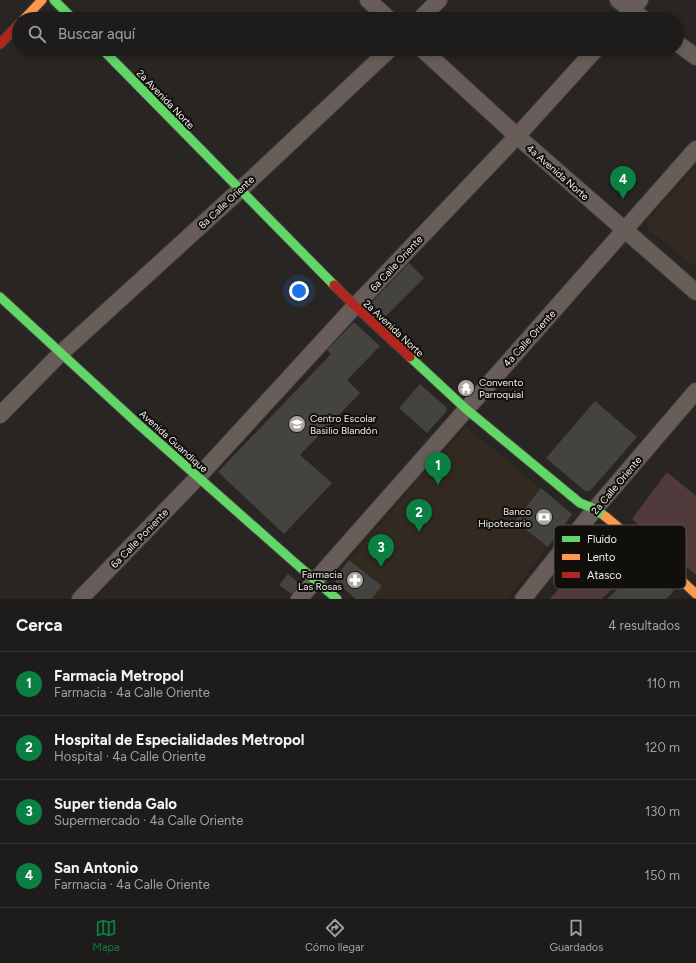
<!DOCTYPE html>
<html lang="es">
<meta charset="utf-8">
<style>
:root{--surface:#1e1c1a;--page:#262523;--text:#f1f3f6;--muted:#a1a1a2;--line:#3c3a39;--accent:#0b8043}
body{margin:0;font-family:Figtree,sans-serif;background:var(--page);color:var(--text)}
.you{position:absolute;left:299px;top:291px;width:14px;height:14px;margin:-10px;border:3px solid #fff;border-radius:50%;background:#1a73e8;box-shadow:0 0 0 6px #1a73e833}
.badge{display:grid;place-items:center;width:26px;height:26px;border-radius:50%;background:var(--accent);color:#fff;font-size:13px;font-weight:700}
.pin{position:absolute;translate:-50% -33px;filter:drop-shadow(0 1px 2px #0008)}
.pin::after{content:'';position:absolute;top:21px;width:14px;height:12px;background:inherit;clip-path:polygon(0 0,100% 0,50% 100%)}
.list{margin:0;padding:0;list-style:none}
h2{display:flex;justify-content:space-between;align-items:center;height:52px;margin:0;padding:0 16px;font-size:17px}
h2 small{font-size:13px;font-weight:400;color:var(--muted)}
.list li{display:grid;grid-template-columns:26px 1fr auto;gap:12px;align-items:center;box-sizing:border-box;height:64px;padding:0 16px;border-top:1px solid var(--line)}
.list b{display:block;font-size:15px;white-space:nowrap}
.list p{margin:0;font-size:13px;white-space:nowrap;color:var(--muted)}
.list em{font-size:13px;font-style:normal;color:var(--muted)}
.icon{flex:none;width:22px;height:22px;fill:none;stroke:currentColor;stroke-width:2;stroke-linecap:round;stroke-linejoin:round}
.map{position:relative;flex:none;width:696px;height:599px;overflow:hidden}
.search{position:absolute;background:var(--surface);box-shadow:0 2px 6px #0003;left:12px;right:12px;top:12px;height:44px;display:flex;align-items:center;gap:10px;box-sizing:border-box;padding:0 14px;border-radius:22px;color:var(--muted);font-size:15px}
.sheet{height:308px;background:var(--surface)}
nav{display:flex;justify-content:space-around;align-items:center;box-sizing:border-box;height:56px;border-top:1px solid var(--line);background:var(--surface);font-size:11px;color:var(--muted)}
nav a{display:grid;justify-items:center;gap:2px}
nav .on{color:var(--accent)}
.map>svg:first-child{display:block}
.built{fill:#322a20}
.green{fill:#503a3b}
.building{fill:#444340}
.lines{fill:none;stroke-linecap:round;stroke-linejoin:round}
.street-casing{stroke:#43413f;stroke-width:18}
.fast-casing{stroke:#43413f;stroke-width:11}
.slow-casing{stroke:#43413f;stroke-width:11}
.jam-casing{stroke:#43413f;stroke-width:11}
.street{stroke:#685d59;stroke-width:16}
.fast{stroke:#63d668;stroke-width:9}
.slow{stroke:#ff974d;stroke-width:9}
.jam{stroke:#b3261e;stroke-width:9}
.labels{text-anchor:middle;stroke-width:4;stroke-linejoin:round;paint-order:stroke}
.street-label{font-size:10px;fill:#f0ece8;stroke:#110f0c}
.poi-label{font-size:10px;fill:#f0ece8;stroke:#110f0c;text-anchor:start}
.key{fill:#110f0c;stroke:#54514e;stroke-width:1}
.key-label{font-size:11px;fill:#f0ece8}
</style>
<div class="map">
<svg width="696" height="599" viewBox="0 0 696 599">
<rect width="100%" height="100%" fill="#282522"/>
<!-- built -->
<path class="built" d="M696 166V268L649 230 646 223Z
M466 427 469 429 572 514 568 520 507 599H356L336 583V576L417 481Z"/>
<!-- green -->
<path class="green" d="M667 472 696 496V575L632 519Z
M601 541 631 566 626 575 602 599H550Z"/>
<!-- building -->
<path class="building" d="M409 263 424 278 385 317 372 304V302Z
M354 322 380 346 347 380 360 393 300 455 332 483 284 534 218 472 331 354 327 350Z
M420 384 446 407 447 411 427 433 399 408Z
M595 401 637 437 590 491H585L546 458Z
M541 488 572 514 568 520 548 547 515 521Z
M349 560 382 586 371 599H356L336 582V576Z
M648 569 674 591 666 599H607L625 582 630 587Z
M288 574 300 584 291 594 279 585Z"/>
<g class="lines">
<!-- street casing -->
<g class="street-casing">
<path id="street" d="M368 0 389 19
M618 0 644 19
M420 19 439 0
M623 19 640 0
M677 43 696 57
M422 49 517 136 696 292
M0 415 60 354 240 190 390 49
M80 599 198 477 355 306 517 136 596 49
M299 599 696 149
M523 599 595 509 696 391"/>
</g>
<!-- fast casing -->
<g class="fast-casing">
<path id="fast" d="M54 0 73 19
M102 49 334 285
M0 297 138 424 294 562 337 599
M410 357 466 409 580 503 595 509 606 517"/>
</g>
<!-- slow casing -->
<g class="slow-casing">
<path id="slow" d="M24 19 42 0
M606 517 681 580 696 594"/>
</g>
<!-- jam casing -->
<g class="jam-casing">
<path id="jam" d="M0 44 19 24
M334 285 355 306 410 357"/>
</g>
<!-- street -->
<use href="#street" class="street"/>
<!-- fast -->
<use href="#fast" class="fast"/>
<!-- slow -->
<use href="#slow" class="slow"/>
<!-- jam -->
<use href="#jam" class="jam"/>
</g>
<!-- icons -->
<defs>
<g id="temple-disc" transform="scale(0.9)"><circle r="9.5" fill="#aaa6a3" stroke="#110f0c"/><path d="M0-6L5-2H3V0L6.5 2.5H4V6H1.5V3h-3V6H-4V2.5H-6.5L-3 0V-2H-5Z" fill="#fff"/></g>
<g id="school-disc" transform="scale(0.9)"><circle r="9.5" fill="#aaa6a3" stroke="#110f0c"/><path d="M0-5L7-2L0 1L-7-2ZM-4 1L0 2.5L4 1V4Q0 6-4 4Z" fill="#fff"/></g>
<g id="bank-disc" transform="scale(0.9)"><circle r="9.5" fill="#aaa6a3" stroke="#110f0c"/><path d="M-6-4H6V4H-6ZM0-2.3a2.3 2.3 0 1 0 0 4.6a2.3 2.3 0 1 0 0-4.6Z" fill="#fff"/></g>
<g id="pharmacy-disc" transform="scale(0.9)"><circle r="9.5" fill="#aaa6a3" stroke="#110f0c"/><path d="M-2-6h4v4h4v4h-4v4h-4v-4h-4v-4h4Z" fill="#fff"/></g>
</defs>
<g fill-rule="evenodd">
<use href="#temple-disc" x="466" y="388"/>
<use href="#school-disc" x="297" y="424"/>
<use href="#bank-disc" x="544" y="517"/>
<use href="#pharmacy-disc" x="355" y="580"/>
</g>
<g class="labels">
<!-- street labels -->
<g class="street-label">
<text transform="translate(166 99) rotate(46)" y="4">2a Avenida Norte</text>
<text transform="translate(558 172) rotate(41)" y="4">4a Avenida Norte</text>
<text transform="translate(226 202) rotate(-43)" y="4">8a Calle Oriente</text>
<text transform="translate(396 263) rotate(-47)" y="4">6a Calle Oriente</text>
<text transform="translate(394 328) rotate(43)" y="4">2a Avenida Norte</text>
<text transform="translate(529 338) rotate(-48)" y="4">4a Calle Oriente</text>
<text transform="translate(174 441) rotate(42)" y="4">Avenida Guandique</text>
<text transform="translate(616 485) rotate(-50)" y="4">2a Calle Oriente</text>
<text transform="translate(139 538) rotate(-46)" y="4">6a Calle Poniente</text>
</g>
<!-- poi labels -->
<g class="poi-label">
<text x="479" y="386">Convento<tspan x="479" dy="12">Parroquial</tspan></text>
<text x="310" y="422">Centro Escolar<tspan x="310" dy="12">Basilio Blandón</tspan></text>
<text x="531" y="515" text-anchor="end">Banco<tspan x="531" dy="12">Hipotecario</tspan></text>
<text x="342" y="578" text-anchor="end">Farmacia<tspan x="342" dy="12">Las Rosas</tspan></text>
</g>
</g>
<!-- legend -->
<rect x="554" y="525" width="132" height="64" rx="6" class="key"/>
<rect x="562" y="536" width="18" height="6" fill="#63d668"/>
<rect x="562" y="554" width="18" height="6" fill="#ff974d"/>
<rect x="562" y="572" width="18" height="6" fill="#b3261e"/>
<g class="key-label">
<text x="587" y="543">Fluido</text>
<text x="587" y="561">Lento</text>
<text x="587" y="579">Atasco</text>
</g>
</svg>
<div class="you"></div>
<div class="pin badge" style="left:438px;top:485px">1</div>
<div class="pin badge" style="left:419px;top:532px">2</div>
<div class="pin badge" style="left:381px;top:567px">3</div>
<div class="pin badge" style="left:623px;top:199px">4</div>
<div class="search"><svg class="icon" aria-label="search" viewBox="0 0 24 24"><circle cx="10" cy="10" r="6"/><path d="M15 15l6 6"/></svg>Buscar aquí</div>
</div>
<section class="sheet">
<h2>Cerca<small>4 resultados</small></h2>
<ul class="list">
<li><span class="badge">1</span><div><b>Farmacia Metropol</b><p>Farmacia · 4a Calle Oriente</p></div><em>110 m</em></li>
<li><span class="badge">2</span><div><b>Hospital de Especialidades Metropol</b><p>Hospital · 4a Calle Oriente</p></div><em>120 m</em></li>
<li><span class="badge">3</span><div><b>Super tienda Galo</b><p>Supermercado · 4a Calle Oriente</p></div><em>130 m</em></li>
<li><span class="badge">4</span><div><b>San Antonio</b><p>Farmacia · 4a Calle Oriente</p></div><em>150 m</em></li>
</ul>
</section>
<nav>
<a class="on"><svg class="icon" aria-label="map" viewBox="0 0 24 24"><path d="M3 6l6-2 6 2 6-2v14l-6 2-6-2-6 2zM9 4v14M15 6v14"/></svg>Mapa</a>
<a><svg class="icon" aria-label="directions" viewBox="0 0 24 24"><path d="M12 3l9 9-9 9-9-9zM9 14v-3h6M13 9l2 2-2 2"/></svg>Cómo llegar</a>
<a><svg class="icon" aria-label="saved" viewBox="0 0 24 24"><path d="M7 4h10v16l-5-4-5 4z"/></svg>Guardados</a>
</nav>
